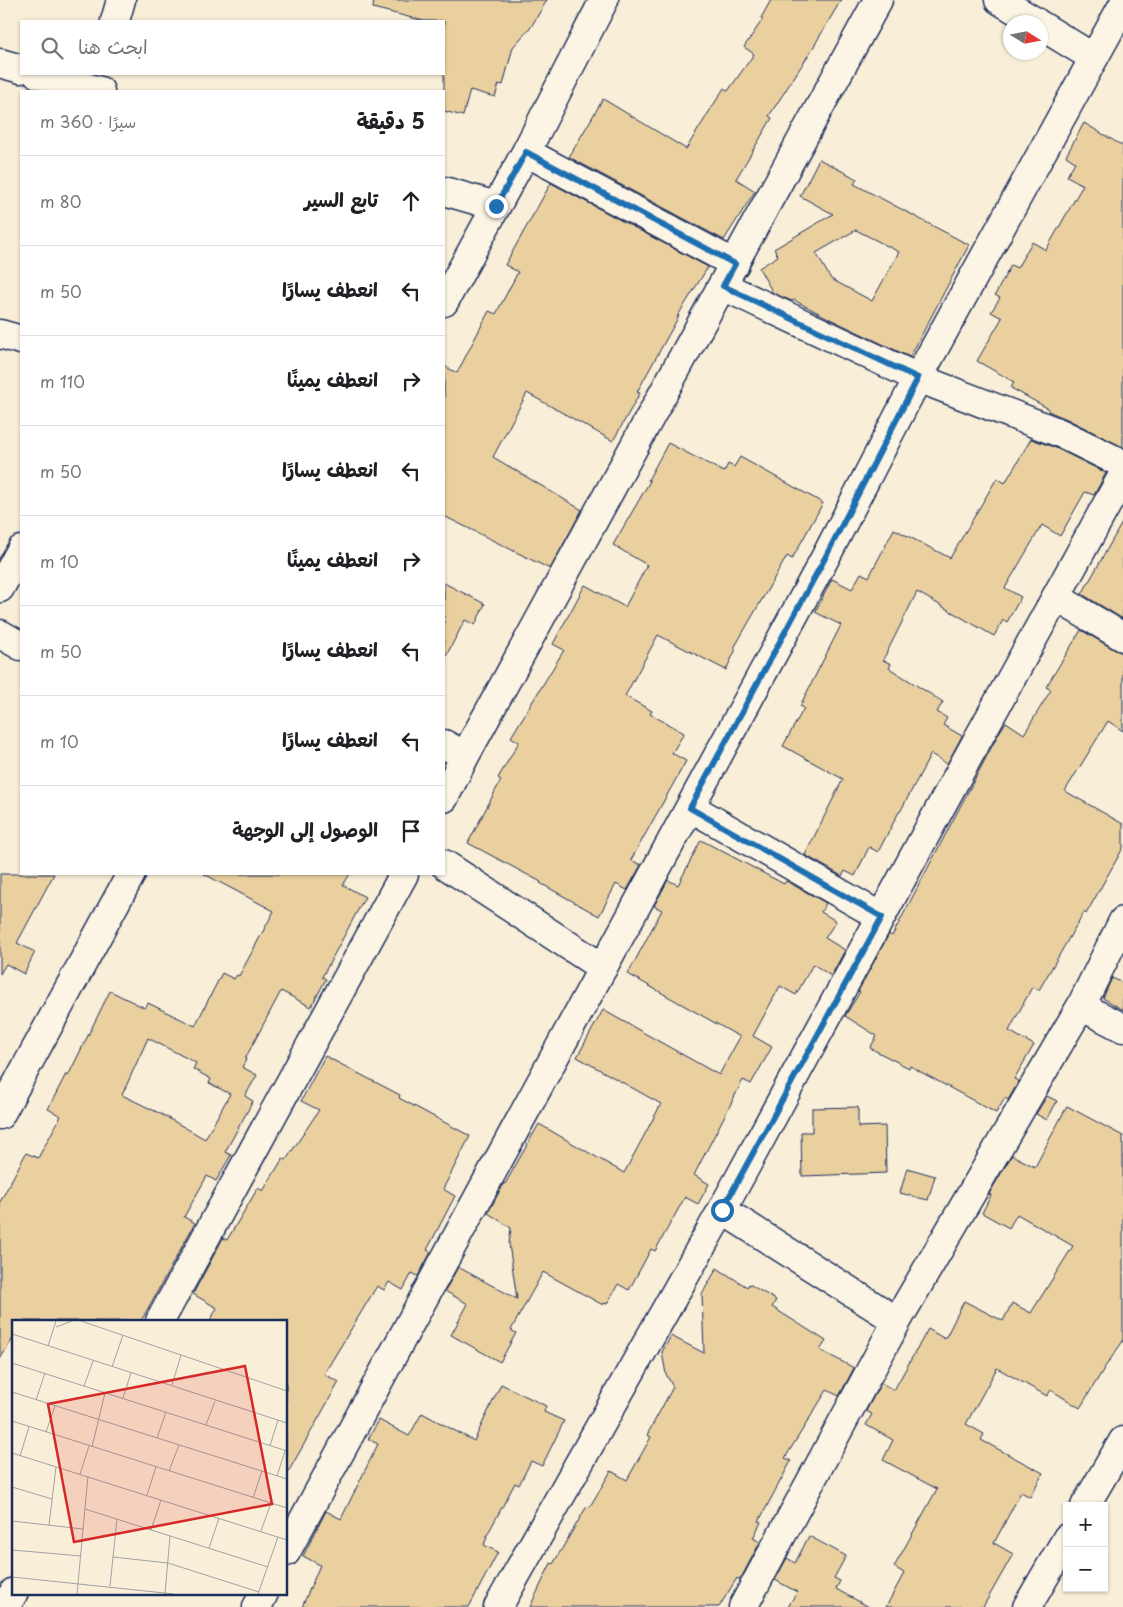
<!DOCTYPE html>
<html lang="ar">
<meta charset="utf-8">
<style>
:root{--surface:#fff;--page:#f2f2f2;--text:#202124;--muted:#757577;--line:#e0e0e0}
body{margin:0;font-family:"Playpen Sans","Playpen Sans Arabic",sans-serif;background:var(--page);color:var(--text);direction:rtl}
.controls{position:absolute;right:15px;bottom:15px;display:grid;overflow:hidden;border-radius:0px;box-shadow:0 1px 4px #0004}
.controls button{width:45px;height:45px;display:grid;place-items:center;padding:0;border:0;border-bottom:1px solid var(--line);background:var(--surface);color:var(--text);font:25px sans-serif}
.compass{position:absolute;left:1003px;top:15px;width:45px;height:45px;border-radius:50%;background:var(--surface);box-shadow:0 1px 4px #0004;rotate:101deg}
.stop{position:absolute;width:15px;height:15px;margin:-11px;border:4px solid #1f6fb2;border-radius:50%;background:#fff}
.stop.end{background:#1f6fb2;border-color:#fff;box-shadow:0 1px 5px #0008}
.list{margin:0;padding:0;list-style:none}
h2{display:flex;justify-content:space-between;align-items:center;height:65px;margin:0;padding:0 20px;font-size:21px}
h2 small{font-size:16px;font-weight:400;color:var(--muted)}
.list li{display:grid;grid-template-columns:32px 1fr auto;gap:15px;align-items:center;box-sizing:border-box;height:90px;padding:0 20px;border-top:1px solid var(--line)}
.list b{display:block;font-size:19px;white-space:nowrap}
.list em{font-size:16px;font-style:normal;color:var(--muted)}
.icon{flex:none;width:28px;height:28px;fill:none;stroke:currentColor;stroke-width:2;stroke-linecap:round;stroke-linejoin:round}
.map{position:relative;flex:none;width:1123px;height:1607px;overflow:hidden;direction:ltr}
.search{position:absolute;background:var(--surface);box-shadow:0 1px 4px #0004;left:20px;top:20px;width:425px;height:55px;display:flex;align-items:center;gap:12px;box-sizing:border-box;padding:0 18px;border-radius:0px;color:var(--muted);font-size:19px}
.panel{position:absolute;background:var(--surface);box-shadow:0 1px 4px #0004;left:20px;top:90px;width:425px;height:785px;border-radius:0px;direction:rtl}
.map>svg:first-child{display:block}
.building{fill:#ebd09f;stroke:#1b2f5e;fill-rule:evenodd}
.lines{fill:none;stroke-linecap:round;stroke-linejoin:round}
.minor-casing{stroke:#1b2f5e;stroke-width:31}
.minor{stroke:#fcf5e5;stroke-width:28}
.route{stroke:#1f6fb2;stroke-width:6}
.inset-road{fill:none;stroke:#a0a2a7;stroke-width:1}
.view{fill:#d62828;fill-opacity:0.15;stroke:#d62828;stroke-width:2.5}
.inset-edge{fill:none;stroke:#1b2f5e;stroke-width:2.5}
</style>
<div class="map">
<svg width="1123" height="1607" viewBox="0 0 1123 1607">
<rect width="100%" height="100%" fill="#f9eed7"/>
<filter id="ink" filterUnits="userSpaceOnUse"><feTurbulence type="fractalNoise" baseFrequency=".02" numOctaves="2"/><feDisplacementMap in="SourceGraphic" scale="10" xChannelSelector="R" yChannelSelector="G"/><feConvolveMatrix kernelMatrix="1 2 1 2 8 2 1 2 1" color-interpolation-filters="sRGB"/></filter>
<g filter="url(#ink)">
<!-- building -->
<path class="building" d="M374 0H547L531 27 513 47 503 85 499 84 495 97 470 90 463 116 444 111V21H424L373 8Z
M771 0H841L811 51 769 116 772 118 736 179 755 191 724 240 569 157 603 99 686 149 724 88 728 91 754 54 744 47 763 19 761 18Z
M1084 123 1123 146V447L1067 419 1048 411 1049 409 1011 388 1014 382 977 361 1002 318 991 312 1000 298 995 295 1011 265 1017 268 1032 242 1046 250 1083 185 1067 176 1075 162 1066 156Z
M819 159 857 179 854 184 969 245 910 357 832 320 794 300 792 301 773 293 759 268 778 256 774 249 833 214 800 196ZM856 230 899 252 872 301 831 279 816 253Z
M551 183 708 267 677 317 679 316 637 392 640 393 613 441 527 393 493 457 582 510 550 569 444 516V366L457 373 489 311 496 314 518 272 505 265Z
M1031 439 1054 447 1106 473 1094 495 1085 492 1060 536 1042 525 1005 588 1021 597 1007 622 1003 620 994 636 917 592 883 660 891 664 889 668 943 702 937 712 947 718 943 725 962 736 947 764 931 754 900 812H899L878 852 869 847 855 876 845 871 842 876 805 855 843 779 783 746 804 708 800 706 841 625 815 612 832 579 852 589 861 573 869 577 894 529 950 558 997 478 1005 483Z
M668 443 724 472 728 464 734 467 740 457 823 503 792 559 787 556 734 648 736 649 726 670 658 635 625 696 652 711 650 714 684 733 672 753 686 761 631 860 641 865 627 890 616 884 599 916 540 883 541 882 468 843 501 780 498 778 519 742 511 737 564 650 553 644 585 585 625 607 647 565 613 545 650 481 648 480Z
M1123 521V619L1082 594Z
M444 583 485 604 475 625 465 620 444 660Z
M1081 630 1115 650 1123 653V731L1108 721 1065 791 1123 824V848L1086 914 1084 912 1039 990 1032 987 1009 1031 1034 1045 1014 1079 1019 1081 1008 1100 1005 1098 996 1113 910 1066 909 1068 870 1048 877 1036 845 1016 860 992 858 991 889 934 892 936 999 733 1006 722 1024 734 1051 690 1046 687Z
M701 840 784 884 786 881 826 903 821 912 836 921 825 938 845 950 831 976 813 964 796 995 780 986 753 1036 772 1047 751 1084 743 1080 694 1175 709 1184 698 1204 685 1197 655 1251 651 1249 629 1290 618 1284 607 1304 604 1303 603 1305 543 1272 511 1330 516 1333 500 1362 451 1335 468 1304 445 1291 458 1267 517 1299 509 1244 511 1228 488 1213 504 1183 505 1184 539 1124 624 1173 661 1104 577 1057 603 1010 719 1075 740 1037 628 974 662 910 654 906 668 880 678 885Z
M0 874H54L17 943 35 952 24 974 6 964 0 974Z
M204 874H350L343 885 365 897 322 977 326 979 311 1007 281 991 245 1059 246 1060 242 1067 257 1075 245 1096 253 1101 225 1152 231 1155 216 1181 207 1176 184 1217 195 1223 141 1321H14V1337L0 1359V1202L26 1153 38 1158 61 1116 48 1109 66 1074 68 1076 110 991 145 1008 148 1003 195 1026 222 973 234 979 237 975 239 976 274 911ZM148 1038 196 1063 193 1069 211 1079 209 1083 230 1094 205 1139 161 1114 122 1095Z
M1112 978 1123 983V1010L1103 998Z
M325 1056 400 1095 399 1098 470 1136 443 1189 455 1196 427 1250 431 1252 418 1276 412 1273 403 1290 389 1282 384 1290 377 1286 324 1374 339 1382 286 1476V1321H210L217 1308 193 1294 223 1238 227 1240 258 1188 263 1191 283 1158 286 1160 319 1110 301 1101Z
M1047 1096 1057 1101 1047 1120 1036 1114Z
M1067 1106 1123 1136V1341L1105 1367 1080 1408 1051 1390 1047 1396 997 1368 966 1424 984 1434 981 1440 1043 1473 1030 1497 1021 1492 994 1543 1013 1554 983 1607H886L904 1573 894 1567 937 1489 883 1460 893 1440 866 1425 872 1414 866 1411 881 1383 894 1390 928 1329 945 1339 964 1301 1003 1321 1012 1303 1031 1313 1073 1246 1017 1214 1009 1228 982 1213 991 1195 989 1194 1012 1155 1035 1167Z
M858 1107V1127L885 1126 886 1173 802 1176 801 1132H812V1108Z
M907 1168 935 1176 928 1200 900 1193Z
M717 1268 747 1287 749 1284 776 1300 772 1307 826 1341 820 1350 854 1368 839 1396 827 1390 785 1458 791 1461 759 1521 761 1522 753 1538 760 1542 740 1580 737 1578 719 1607H530L551 1563 553 1564 587 1506 589 1508 611 1471 627 1480 651 1437 647 1435 673 1387 666 1374 662 1352 671 1336 704 1353 702 1294Z
M501 1384 546 1406 544 1412 564 1421 542 1466 531 1461 519 1485 515 1483 486 1537H487L484 1545 498 1552 469 1607H302L320 1565 303 1556 326 1511 341 1519 378 1444 368 1439 379 1420 409 1436 422 1413 474 1441Z
M809 1536 846 1556 834 1578 840 1581 836 1589 869 1607H788L797 1592 775 1580 787 1558 795 1563Z"/>
<g class="lines">
<!-- minor casing -->
<g class="minor-casing">
<path id="minor" d="M999 0 1036 22
M115 21 121 0
M1040 25 1094 58
M0 63 21 69
M38 74 100 91
M526 152 735 264
M444 191 496 206
M723 286 918 378 1060 433 1123 464
M444 302 526 152 604 0
M0 334 21 340
M0 588 21 550
M1056 597 1123 637
M0 634 21 646
M444 744 465 756
M444 798 465 756 878 0
M690 807 881 917
M444 864 603 968
M1081 1006 1123 1028
M0 1115 131 874
M722 1210 897 1321
M160 1321 404 874
M1085 1506 1123 1441
M286 1552 825 558 918 378 1123 5
M5 1607 14 1592
M257 1607 264 1593
M498 1607 722 1210 951 788 1123 475
M743 1607 897 1321 1081 1006 1123 921
M1027 1607 1067 1538"/>
</g>
<!-- minor -->
<use href="#minor" class="minor"/>
</g>
</g>
<g class="lines" filter="url(#ink)">
<!-- route -->
<path class="route" d="M496 206 526 152 735 264 723 286 918 378 825 558 690 808 882 917 722 1210"/>
</g>
<!-- overview -->
<g transform="translate(12 1320)">
<rect width="275" height="275" fill="#f9eed7"/>
<path class="inset-road" d="M69 1 275 71M44 7 60 1M0 14 275 103M36 26 44 1M0 43 275 131M100 47 111 15M160 65 169 35M72 66 81 41M0 72 275 159M111 78 119 53M24 80 33 53M0 101 275 188M194 105 203 81M34 112 43 86M145 118 154 92M258 126 266 100M80 127 93 73M0 133 275 220M8 136 17 107M157 151 167 125M68 154 77 126M265 156 273 131M0 167 40 179M135 175 144 147M241 178 250 151M73 189 256 247M0 201 71 209M37 205 44 147M139 210 149 180M249 211 259 183M197 228 207 198M0 230 69 236M101 237 156 243 247 272M0 257 162 274M98 266 105 199M65 274 76 156M153 274 158 216M246 274 266 217"/>
<path class="view" d="M233 46 260 184 62 222 36 84Z"/>
<rect width="275" height="275" class="inset-edge"/>
</g>
</svg>
<div class="controls">
<button>+</button>
<button>−</button>
</div>
<svg class="compass" viewBox="-18 -18 36 36"><path d="M0-13l5 13h-10z" fill="#e53935"/><path d="M0 13l5-13h-10z" fill="#757577"/></svg>
<div class="stop" style="left:722px;top:1210px"></div>
<div class="stop end" style="left:496px;top:206px"></div>
<div class="search"><svg class="icon" aria-label="search" viewBox="0 0 24 24"><circle cx="10" cy="10" r="6"/><path d="M15 15l6 6"/></svg>ابحث هنا</div>
<section class="panel">
<h2>5 دقيقة<small>سيرًا · 360 m</small></h2>
<ul class="list">
<li><svg class="icon" aria-label="ahead" viewBox="0 0 24 24"><path d="M12 20V5M6 11l6-6 6 6"/></svg><div><b>تابع السير</b></div><em>80 m</em></li>
<li><svg class="icon" aria-label="left" viewBox="0 0 24 24"><path d="M17 20v-9H6M10 6l-5 5 5 5"/></svg><div><b>انعطف يسارًا</b></div><em>50 m</em></li>
<li><svg class="icon" aria-label="right" viewBox="0 0 24 24"><path d="M7 20v-9h11M14 6l5 5-5 5"/></svg><div><b>انعطف يمينًا</b></div><em>110 m</em></li>
<li><svg class="icon" aria-label="left" viewBox="0 0 24 24"><path d="M17 20v-9H6M10 6l-5 5 5 5"/></svg><div><b>انعطف يسارًا</b></div><em>50 m</em></li>
<li><svg class="icon" aria-label="right" viewBox="0 0 24 24"><path d="M7 20v-9h11M14 6l5 5-5 5"/></svg><div><b>انعطف يمينًا</b></div><em>10 m</em></li>
<li><svg class="icon" aria-label="left" viewBox="0 0 24 24"><path d="M17 20v-9H6M10 6l-5 5 5 5"/></svg><div><b>انعطف يسارًا</b></div><em>50 m</em></li>
<li><svg class="icon" aria-label="left" viewBox="0 0 24 24"><path d="M17 20v-9H6M10 6l-5 5 5 5"/></svg><div><b>انعطف يسارًا</b></div><em>10 m</em></li>
<li><svg class="icon" aria-label="arrive" viewBox="0 0 24 24"><path d="M6 21V4h12l-3 4 3 4H6"/></svg><div><b>الوصول إلى الوجهة</b></div></li>
</ul>
</section>
</div>
